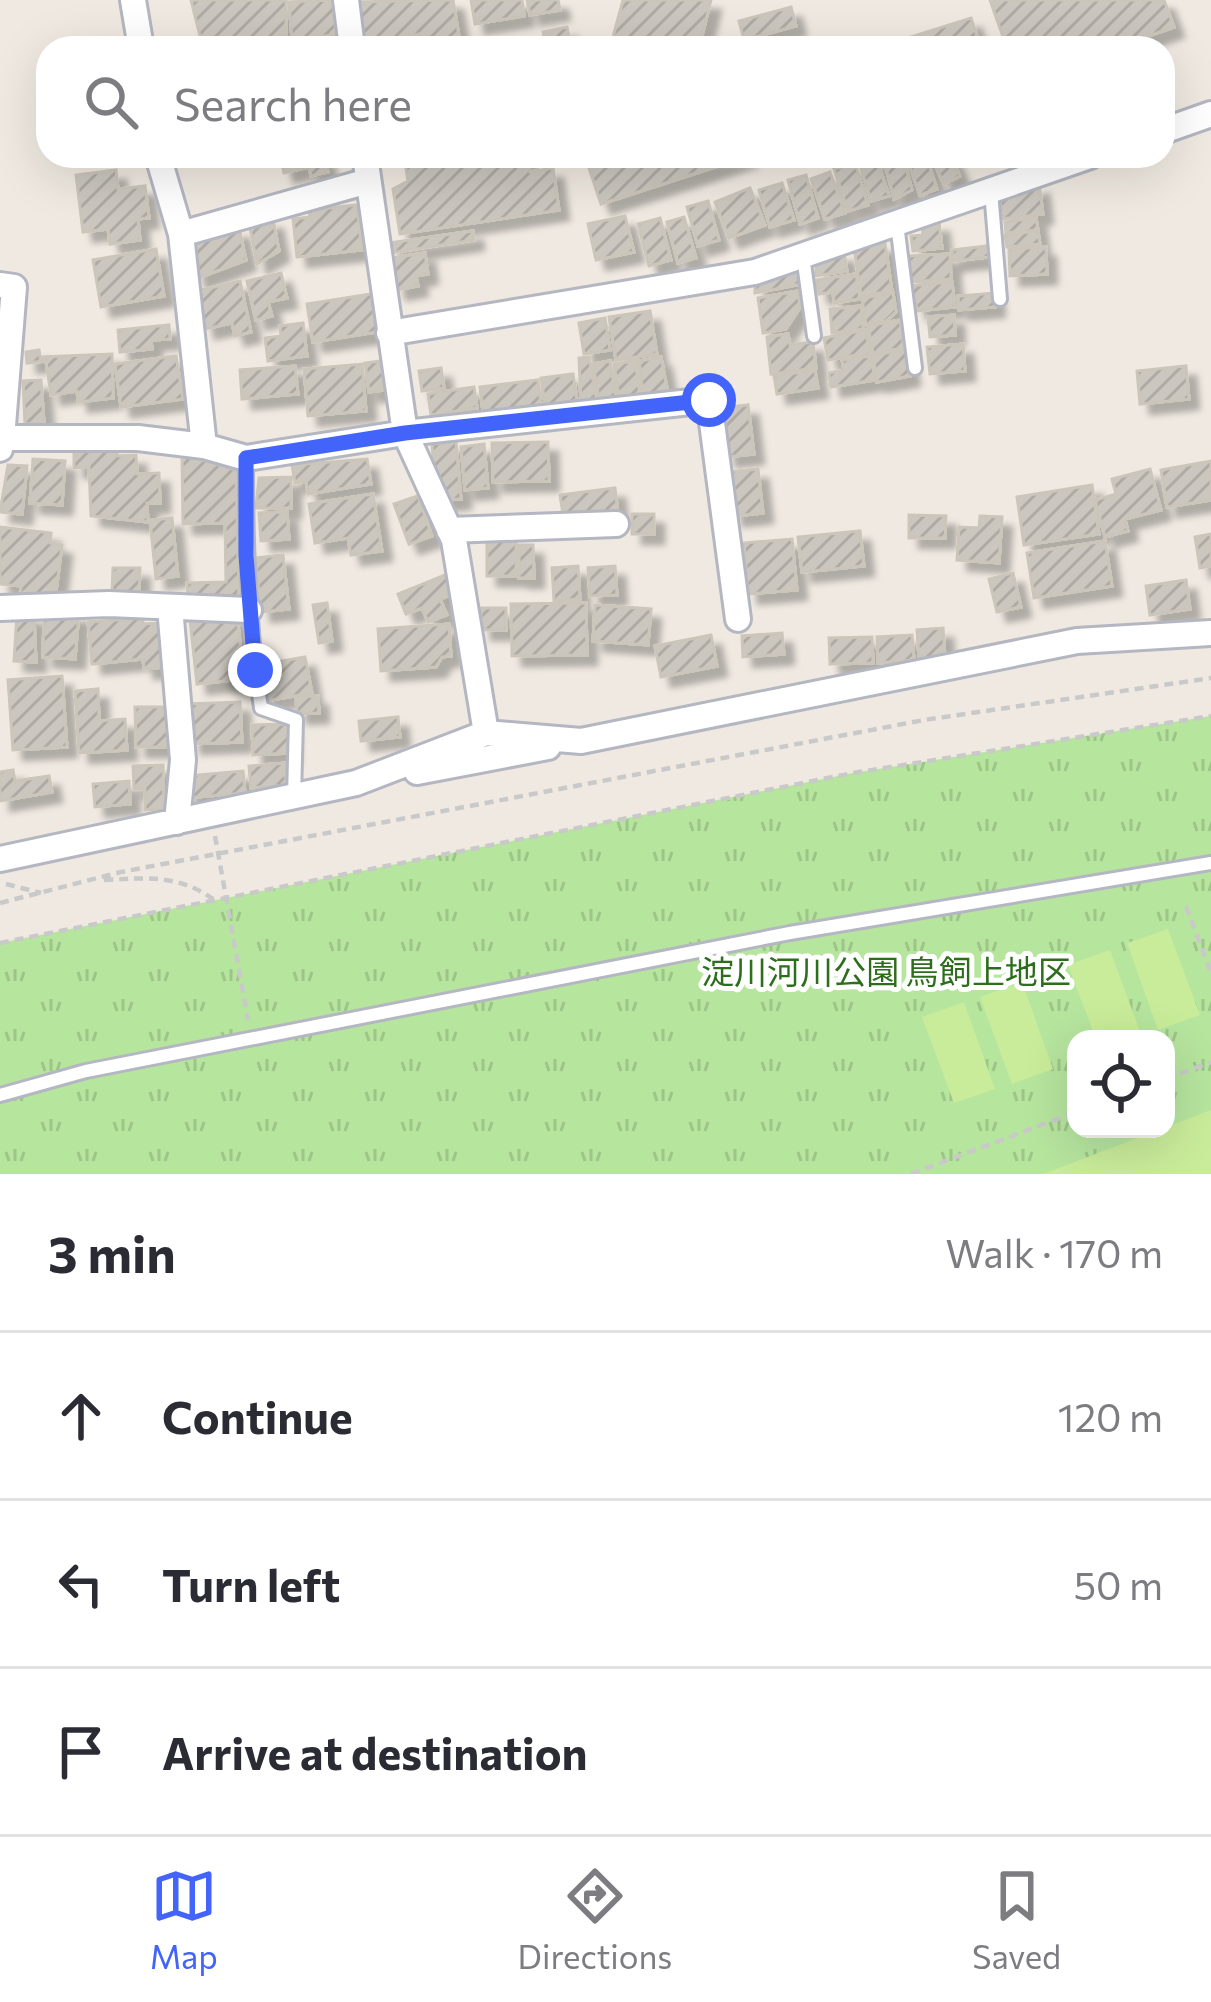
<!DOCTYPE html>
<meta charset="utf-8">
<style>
:root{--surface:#fff;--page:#f2f2f3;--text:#2b2b33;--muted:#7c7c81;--line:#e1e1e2;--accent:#4264fb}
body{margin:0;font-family:Commissioner,"Noto Sans JP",sans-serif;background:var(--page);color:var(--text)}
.controls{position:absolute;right:36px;bottom:36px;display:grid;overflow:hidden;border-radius:24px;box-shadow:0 12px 48px #0002}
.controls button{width:108px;height:108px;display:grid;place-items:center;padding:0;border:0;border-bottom:3px solid var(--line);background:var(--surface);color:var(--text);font:60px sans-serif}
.stop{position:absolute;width:36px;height:36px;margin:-27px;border:9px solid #4264fb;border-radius:50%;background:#fff}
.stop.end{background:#4264fb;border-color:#fff;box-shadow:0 3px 12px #0008}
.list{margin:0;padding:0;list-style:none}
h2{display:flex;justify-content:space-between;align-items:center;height:156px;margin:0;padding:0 48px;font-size:51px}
h2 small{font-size:39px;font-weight:400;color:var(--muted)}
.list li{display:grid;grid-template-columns:78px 1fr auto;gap:36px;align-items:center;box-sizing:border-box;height:168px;padding:0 48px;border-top:3px solid var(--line)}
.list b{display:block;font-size:45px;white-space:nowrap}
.list em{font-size:39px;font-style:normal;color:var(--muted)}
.icon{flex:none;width:66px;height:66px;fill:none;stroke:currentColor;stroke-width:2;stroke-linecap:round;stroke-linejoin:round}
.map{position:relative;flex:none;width:1211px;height:1174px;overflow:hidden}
.search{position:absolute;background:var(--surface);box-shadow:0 12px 48px #0002;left:36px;right:36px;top:36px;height:132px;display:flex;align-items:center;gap:30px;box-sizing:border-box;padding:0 42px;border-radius:36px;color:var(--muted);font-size:45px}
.sheet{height:660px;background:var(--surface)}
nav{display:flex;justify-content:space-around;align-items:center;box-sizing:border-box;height:168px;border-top:3px solid var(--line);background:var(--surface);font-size:33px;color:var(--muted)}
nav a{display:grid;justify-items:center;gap:6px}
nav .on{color:var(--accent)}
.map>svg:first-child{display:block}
.park{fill:url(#park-tufts);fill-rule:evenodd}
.pitch{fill:#c9ec9a}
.building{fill:url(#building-hatch);stroke:#cbc5ba;stroke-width:3;filter:url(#shadow)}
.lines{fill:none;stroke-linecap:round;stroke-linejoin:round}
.lane-casing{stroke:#b4b7c1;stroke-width:18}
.street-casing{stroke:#b4b7c1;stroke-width:30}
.path{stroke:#c9c9c9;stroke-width:4.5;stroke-dasharray:9 6;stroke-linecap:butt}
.lane{stroke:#fff;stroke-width:12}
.street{stroke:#fff;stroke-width:24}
.route{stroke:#4264fb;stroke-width:15}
.labels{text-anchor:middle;stroke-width:10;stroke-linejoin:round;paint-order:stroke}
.park-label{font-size:33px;fill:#2c6e1b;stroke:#fff}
</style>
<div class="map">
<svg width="1211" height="1174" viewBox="0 0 1211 1174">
<defs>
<pattern id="park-tufts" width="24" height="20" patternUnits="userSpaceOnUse" patternTransform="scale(3)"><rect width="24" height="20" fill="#b6e59e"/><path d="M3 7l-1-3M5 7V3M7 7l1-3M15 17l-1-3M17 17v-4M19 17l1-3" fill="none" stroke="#9dc588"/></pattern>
<pattern id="building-hatch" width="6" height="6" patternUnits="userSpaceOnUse" patternTransform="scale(3)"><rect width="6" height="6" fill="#cbc7bf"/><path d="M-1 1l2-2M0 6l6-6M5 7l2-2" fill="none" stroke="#afaba4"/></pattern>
<filter id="shadow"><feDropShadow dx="10" dy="10" stdDeviation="3" flood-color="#0004"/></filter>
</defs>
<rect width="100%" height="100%" fill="#efe9e1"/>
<!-- park -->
<path class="park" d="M1211 716V1174H0V943L853 773ZM1076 1039H1166V1129H1076Z"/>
<!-- pitch -->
<path class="pitch" d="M1168 929 1200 1015 1158 1030 1127 943Z
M1110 950 1142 1037 1096 1039 1068 965Z
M1022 982 1053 1069 1012 1084 980 997Z
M964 1002 995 1089 954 1103 922 1017Z
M1211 1110V1174H1043Z"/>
<!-- building -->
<path class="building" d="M191 0H286V34L231 48H203Z
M333 0 336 35 292 39 289 2Z
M453 0 461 48H422L419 34 363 44 356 2Z
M471 0H522L524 16 475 24Z
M527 0H558L560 10 530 15Z
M623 0H711L699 48H610Z
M990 0H1164L1174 27 1115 48H1007Z
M791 7 796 26 744 40 739 21Z
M971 18 981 48H876Z
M567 27 570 42 546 47 543 32Z
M280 156H324L328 172 311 176 309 167 284 173Z
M404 156H464L465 161 527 156 530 172 553 168 559 210 400 234 393 189 408 181Z
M585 156H749L601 204Z
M883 156H903L912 190 894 199Z
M906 156H926L937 189 920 195Z
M931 156H951L960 176 944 184Z
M876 157 889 196 871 201 859 162Z
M855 163 868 205 848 211 834 169Z
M116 170 118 189 145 186 149 218 138 219 140 240 110 244 108 229 83 232 76 175Z
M830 172 845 213 825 219 811 179Z
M806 175 818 218 800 224 788 180Z
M782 183 794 220 770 227 759 190Z
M1039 184 1043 214 1002 219 1000 200Z
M750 188 765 225 729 238 715 202Z
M708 201 719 240 698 246 687 207Z
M357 205 362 250 297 257 293 219 310 217 309 210Z
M625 216 634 252 596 260 588 224Z
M684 217 696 258 678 263 667 222Z
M660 218 671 260 649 266 638 224Z
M1036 218 1038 230 1006 233 1005 222Z
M273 219 279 251 257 264 249 223Z
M939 222 942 248 913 251 911 236 923 235 922 224Z
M239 228 246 260 196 279 189 239Z
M473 231 474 240 390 253 389 243Z
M1038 231 1040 244 1007 247 1005 235Z
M885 243 892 291 861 296 854 247Z
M987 246 989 257 953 261 952 250Z
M1046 247 1047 274 1010 276 1009 249Z
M156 249 164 296 101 307 93 260Z
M844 252 847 271 815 276 818 256Z
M425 253 428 274 416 276 418 286 396 290 391 258Z
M950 254 951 279 909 282 908 256Z
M798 265 802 284 755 293V276Z
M281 273 287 298 268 302 272 316 256 320 247 281Z
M856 274 860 299 834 303 833 292 819 294 816 280Z
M240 281 251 332 235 336 232 323 205 329 197 291Z
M952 282 955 307 918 311 909 286Z
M798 291 800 308 786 329 763 333 758 298Z
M893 293 896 312 886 321 866 325 862 298Z
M994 293 995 307 959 310 958 296Z
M371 294 377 332 313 342 307 304Z
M861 306 863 329 832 333 830 309Z
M650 311 657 354 616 360 609 317Z
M954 315 955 335 930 337 928 317Z
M605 318 610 350 584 354 579 323Z
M900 320 904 348 873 353 868 326Z
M303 323 307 356 268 361 265 338 281 336 280 326Z
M169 325 170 339 151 340 152 349 120 352 118 330Z
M866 330 869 353 828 360 824 338Z
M788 334 790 345 813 342 816 368 771 374 767 337Z
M963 344 965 371 930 374 927 347Z
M39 350 40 357 112 354 113 398 78 402 77 391 51 395 46 361 27 363 26 352Z
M906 350 910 376 877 382 873 355Z
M176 356 183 399 121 407 115 364Z
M871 356 875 380 831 387 829 373 844 370 842 360Z
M589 357 597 402 581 404 579 358Z
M661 357 668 393 643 396 639 361Z
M381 361 385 390 369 392 365 363Z
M610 361 616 398 599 400 593 364Z
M635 361 640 395 619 398 614 364Z
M362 364 366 411 308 416 304 369Z
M295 366 298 394 242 399 240 370Z
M1186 366 1189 399 1140 404 1137 371Z
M441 368 444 388 422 391 419 371Z
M815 370 818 388 777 394 774 376Z
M573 374 577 400 546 410 541 378Z
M41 380 44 423 25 424 23 381Z
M538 380 541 405 483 412 480 387Z
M474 387 477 408 431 415 428 394Z
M748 405 754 454 726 457 721 408Z
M456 442 461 499 437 501 432 444Z
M548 442 549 481 493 482 492 443Z
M484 444 488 488 465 490 461 447Z
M117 449V456L136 455 137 474 159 473 160 503H147L148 522 91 516 89 467 74 468V451Z
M182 454 236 470 239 600 188 601 187 583 226 582 225 523 183 524Z
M33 459 65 461 62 505 30 503Z
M367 459 371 484 308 494 306 481 295 483 292 465Z
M1211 461V500L1167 507 1161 470Z
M8 465 27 466 22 514 0 512Z
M758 469 763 513 733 516 728 472Z
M1150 469 1161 510 1125 519 1128 531 1105 537 1095 500 1116 494 1112 479Z
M291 477V508H256L259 478Z
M1092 485 1099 534 1024 545 1017 497Z
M615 488 618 513 564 520 560 495Z
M373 494 382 551 351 555 348 538 315 543 309 504Z
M418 496 432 536 409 544 394 504Z
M287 512 289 539 261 541 259 513Z
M632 514H654V534H632Z
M909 515 946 516 945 538H909Z
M980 516 1002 517 999 563 957 560 959 527 979 528Z
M172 518 178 576 156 579 150 520Z
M0 527 51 533 50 543 62 545 55 600 20 596 21 586 0 584Z
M860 531 864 566 802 572 798 537Z
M1211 534V566L1200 568 1195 537Z
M792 539 797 590 748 594 744 543Z
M487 540H516V576H487Z
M1105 541 1112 586 1034 598 1027 553Z
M519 545H533L534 578H519Z
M283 555 289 609 261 612 255 558Z
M578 566 580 599 554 601 552 568Z
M615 566 617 595 590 596 588 568Z
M113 568H140L139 593H112Z
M450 573 458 592 440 599 447 615 428 622 422 608 406 614 398 594Z
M1013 573 1021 607 997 612 989 579Z
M1186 580 1190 609 1150 615 1146 586Z
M327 603 332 641 319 643 313 605Z
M586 603 587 655 512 656 511 604Z
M595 605 651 609 648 645 593 641Z
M481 608H506V630H481Z
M44 613H79L75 659 43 657Z
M17 614 34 615 36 662 14 661Z
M237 615 244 679 197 684 190 620Z
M143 618V624L161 623 165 667 144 669 143 659 92 664 88 622Z
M449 624 451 656 442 657 436 667 381 671 378 629Z
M943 628 945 657 919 659 917 630Z
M782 633 784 654 743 657 742 636Z
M711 635 717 666 661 677 655 646Z
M912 635 914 660 878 663 877 637Z
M872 637 873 663 830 664 829 638Z
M305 657 312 693 265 701 259 665Z
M62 676 67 747 13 750 8 680Z
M98 689 99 721 125 719 127 750 79 753 75 691Z
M318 696 319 713 297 714 296 697Z
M240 702 242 742 191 744 188 704Z
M135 707H175L176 747H136Z
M398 717 400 737 361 741 359 721Z
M289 724 290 753 253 755 252 725Z
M285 763 286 785 251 788 249 766Z
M163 765 164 809 145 810V789H134L133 766Z
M13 770 15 781 49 776 52 792 0 801V772Z
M243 771 245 793 187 798 185 776Z
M129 781 130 804 95 807 93 784Z"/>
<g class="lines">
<!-- lane casing -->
<g class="lane-casing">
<path id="lane" d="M991 191 1000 299
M897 224 915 368
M803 256 814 336
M246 458C246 543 248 625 261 708L296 720 294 797
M0 1095 86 1071 790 933 1211 863"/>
</g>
<!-- street casing -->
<g class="street-casing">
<path id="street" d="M133 0 141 48
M346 0 352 48
M1163 131 1211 114
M158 156 181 234 204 446
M365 156 405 433 454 540 486 733
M181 234 368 181
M0 285 14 287 2 438
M389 333 755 272 1090 156
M0 449 2 438H138L204 446 246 458 405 433 709 400 738 619
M449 530 616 524
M170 607 183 760 177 822
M0 608 109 604 249 610
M417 772 548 747
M0 859 356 783 486 733 581 741 1077 641 1211 633"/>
</g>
<!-- path -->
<path class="path" d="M215 836 248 1020
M104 880C145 878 178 874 213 899
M6 884 41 893
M0 903 121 872 924 720 1211 678
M1186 906 1211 973
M0 943 853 773 1211 716
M1166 1079 1211 1062
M911 1174 1076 1112"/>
<!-- lane -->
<use href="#lane" class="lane"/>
<!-- street -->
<use href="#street" class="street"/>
</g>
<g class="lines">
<!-- route -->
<path class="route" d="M255 670 246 555V458L405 433 709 400"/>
</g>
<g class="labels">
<!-- park labels -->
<g class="park-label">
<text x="886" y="984">淀川河川公園 鳥飼上地区</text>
</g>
</g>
</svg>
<div class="controls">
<button><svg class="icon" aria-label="locate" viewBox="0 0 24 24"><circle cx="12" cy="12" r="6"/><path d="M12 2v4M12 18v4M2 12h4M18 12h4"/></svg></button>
</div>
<div class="stop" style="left:709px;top:400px"></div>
<div class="stop end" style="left:255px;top:670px"></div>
<div class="search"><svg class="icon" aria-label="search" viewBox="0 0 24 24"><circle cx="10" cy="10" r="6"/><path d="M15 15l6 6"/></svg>Search here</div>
</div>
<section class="sheet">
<h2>3 min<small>Walk · 170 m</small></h2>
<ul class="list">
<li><svg class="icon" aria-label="ahead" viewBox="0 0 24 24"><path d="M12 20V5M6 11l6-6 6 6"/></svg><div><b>Continue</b></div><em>120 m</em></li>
<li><svg class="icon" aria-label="left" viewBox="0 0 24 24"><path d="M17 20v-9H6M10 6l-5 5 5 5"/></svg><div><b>Turn left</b></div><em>50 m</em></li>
<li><svg class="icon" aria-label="arrive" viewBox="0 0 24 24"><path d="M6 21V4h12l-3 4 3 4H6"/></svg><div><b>Arrive at destination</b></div></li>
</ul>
</section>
<nav>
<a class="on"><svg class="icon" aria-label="map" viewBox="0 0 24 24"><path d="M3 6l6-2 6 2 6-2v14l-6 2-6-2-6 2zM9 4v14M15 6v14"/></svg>Map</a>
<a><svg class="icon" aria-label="directions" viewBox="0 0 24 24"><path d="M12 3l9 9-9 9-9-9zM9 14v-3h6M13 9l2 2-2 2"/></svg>Directions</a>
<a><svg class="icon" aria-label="saved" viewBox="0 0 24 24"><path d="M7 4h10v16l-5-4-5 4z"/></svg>Saved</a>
</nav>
